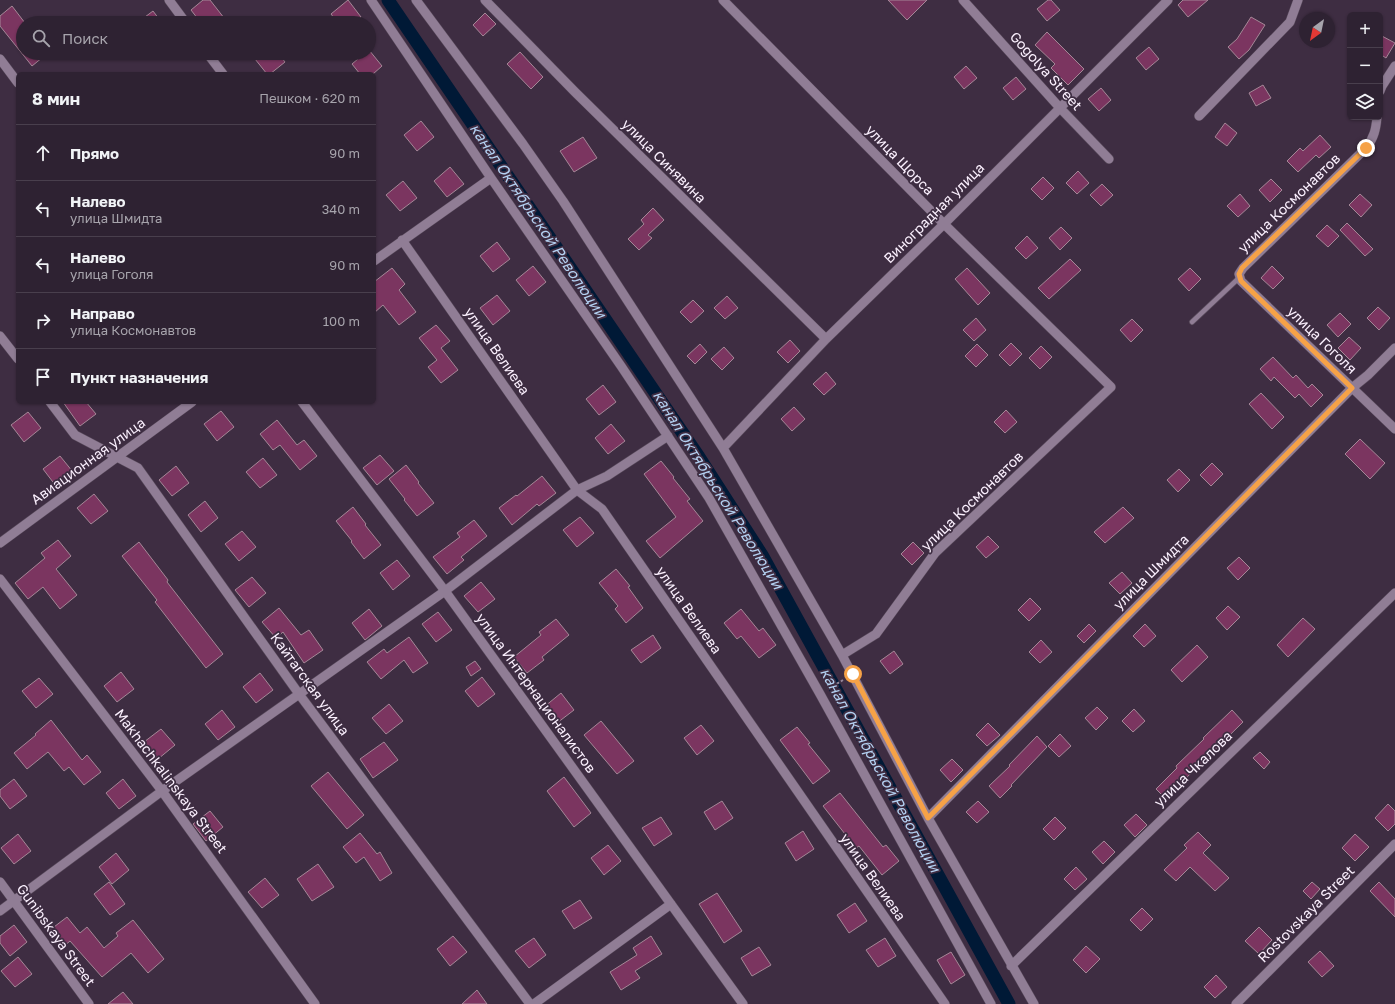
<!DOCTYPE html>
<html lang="ru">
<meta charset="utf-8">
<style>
:root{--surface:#2e2232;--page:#362a3a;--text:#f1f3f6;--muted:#a7a4ac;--line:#493f4d}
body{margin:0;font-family:"Golos Text",sans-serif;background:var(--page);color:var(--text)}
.controls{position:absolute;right:12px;top:12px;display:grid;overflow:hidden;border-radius:6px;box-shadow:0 1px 3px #0004}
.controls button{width:36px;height:36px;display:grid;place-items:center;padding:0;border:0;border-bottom:1px solid var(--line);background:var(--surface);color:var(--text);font:20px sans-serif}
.compass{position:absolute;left:1299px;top:12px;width:36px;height:36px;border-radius:50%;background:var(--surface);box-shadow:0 1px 3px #0004;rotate:213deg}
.stop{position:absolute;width:12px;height:12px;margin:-9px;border:3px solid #f6a247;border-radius:50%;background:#fff}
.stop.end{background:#f6a247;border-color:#fff;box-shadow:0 1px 4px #0008}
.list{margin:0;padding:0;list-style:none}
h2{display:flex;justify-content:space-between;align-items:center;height:52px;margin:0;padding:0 16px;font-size:17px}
h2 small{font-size:13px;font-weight:400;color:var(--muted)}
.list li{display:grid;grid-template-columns:26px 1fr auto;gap:12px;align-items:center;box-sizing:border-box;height:56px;padding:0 16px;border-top:1px solid var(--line)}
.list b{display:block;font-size:15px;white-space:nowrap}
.list p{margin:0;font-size:13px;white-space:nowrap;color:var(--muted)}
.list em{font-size:13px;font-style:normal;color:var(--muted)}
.icon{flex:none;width:22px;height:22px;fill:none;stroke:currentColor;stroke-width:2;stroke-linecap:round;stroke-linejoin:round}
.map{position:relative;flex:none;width:1395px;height:1004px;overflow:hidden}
.search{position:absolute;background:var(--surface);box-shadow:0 1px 3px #0004;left:16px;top:16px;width:360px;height:44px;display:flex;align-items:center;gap:10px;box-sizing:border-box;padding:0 14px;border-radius:22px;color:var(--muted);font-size:15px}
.panel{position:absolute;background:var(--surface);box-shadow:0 1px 3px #0004;left:16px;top:72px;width:360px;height:332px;border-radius:6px}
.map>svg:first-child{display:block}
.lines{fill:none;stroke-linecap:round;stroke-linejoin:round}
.canal{stroke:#001936;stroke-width:13}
.building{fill:#7b3560;stroke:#a58797}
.service-casing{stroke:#584a5b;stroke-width:6}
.minor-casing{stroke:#584a5b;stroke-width:10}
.path{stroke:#948698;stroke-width:2;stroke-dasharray:3 2;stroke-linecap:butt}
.service{stroke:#907d95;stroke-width:4.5}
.minor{stroke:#907d95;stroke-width:9}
.route{stroke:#f6a247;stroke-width:5}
.labels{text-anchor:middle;stroke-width:3.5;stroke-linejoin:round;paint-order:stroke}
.street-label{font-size:14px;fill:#fbf0fe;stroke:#3e2d42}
.water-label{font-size:15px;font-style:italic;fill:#b4d1f2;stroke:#3e2d42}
</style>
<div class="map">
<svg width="1395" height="1004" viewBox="0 0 1395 1004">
<rect width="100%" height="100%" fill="#3e2d42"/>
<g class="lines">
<!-- canal -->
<path class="canal" d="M388 0 699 457 762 555 1009 1004"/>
</g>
<!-- building -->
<path class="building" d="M203 0H210L228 23H201L191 10Z
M348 0 361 17 354 23H338L331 14Z
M888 0H927L907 20Z
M1048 0H1051L1060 10 1047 21 1037 9Z
M1183 0H1208L1188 17 1178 5Z
M12 6 25 23H23V53H48L32 66 0 26V16Z
M153 11 162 23H137Z
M485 13 496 24 483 36 473 25Z
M1251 17 1265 25 1249 50 1239 59 1228 47 1237 39Z
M1047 32 1084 69 1068 85 1051 68 1055 64 1035 45Z
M1380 35 1395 43 1386 58 1380 54Z
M1149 47 1159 59 1146 70 1136 58Z
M369 50 382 66 373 74H360L352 64 365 53H369Z
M520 52 543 77 531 89 507 64Z
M263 53H278L285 62 270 74H267L255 59Z
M966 66 977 78 964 89 954 77Z
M1016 77 1026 89 1013 100 1003 88Z
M1263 85 1271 98 1256 106 1249 93Z
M1101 88 1111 100 1099 111 1088 99Z
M421 121 434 137 417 151 404 135Z
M1225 123 1237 133 1227 146 1215 137Z
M1320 135 1331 147 1319 158 1316 155 1298 172 1287 161 1300 148 1303 151Z
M583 137 597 158 574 172 560 151Z
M450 167 464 184 447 197 434 181Z
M1078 171 1089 183 1077 194 1066 183Z
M1043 177 1054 188 1042 200 1031 189Z
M1271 179 1282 190 1270 202 1259 190Z
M403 181 417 198 400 211 386 195Z
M1102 184 1113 195 1101 206 1090 195Z
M1240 194 1250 206 1238 217 1227 206Z
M1360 194 1372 205 1361 217 1349 205Z
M653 208 664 220 648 235 652 238 639 250 628 239 644 224 641 220Z
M1347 223 1373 249 1365 256 1340 230Z
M1327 225 1339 236 1328 247 1316 236Z
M1061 227 1072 238 1060 250 1049 238Z
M1027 236 1038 248 1026 259 1015 248Z
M497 242 510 259 493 272 480 256Z
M1070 259 1081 270 1049 299 1038 288Z
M533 266 546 282 529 296 516 280Z
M1272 266 1284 278 1273 289 1261 278Z
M392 268 405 284 399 290 416 312 399 325 383 305 374 313V282Z
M967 268 990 293 978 305 955 279Z
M1190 268 1201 279 1189 291 1178 279Z
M497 295 510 311 493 325 480 308Z
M727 296 738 308 725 319 714 308Z
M693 300 704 311 691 323 680 312Z
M1378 307 1390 318 1379 330 1367 318Z
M1340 313 1351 324 1338 337 1327 325Z
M976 318 986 330 974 341 963 330Z
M1132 319 1143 330 1131 342 1120 330Z
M436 325 450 341 441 348 458 370 441 383 428 367 437 360 419 338Z
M1349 337 1361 348 1350 360 1338 348Z
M790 340 800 351 788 363 777 352Z
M1011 343 1022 354 1010 366 999 355Z
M700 344 707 352 695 364 687 356Z
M977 344 988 355 976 367 965 356Z
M1041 346 1052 357 1040 369 1029 358Z
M724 347 734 358 722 370 711 359Z
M1273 357 1293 378 1296 375 1308 388 1312 384 1323 395 1311 407 1299 394 1295 398 1274 377 1271 381 1260 369Z
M826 372 836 384 824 395 813 384Z
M603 385 616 402 599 415 586 399Z
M1261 393 1284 417 1272 429 1249 404Z
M63 402H86L96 414 80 426Z
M794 407 805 419 792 431 781 419Z
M1006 410 1017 422 1005 433 994 422Z
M221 411 234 427 217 441 204 424Z
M28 412 41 428 24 442 11 425Z
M277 420 297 445 304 440 317 456 300 470 280 445 273 450 260 434Z
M611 424 625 441 608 454 595 438Z
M1360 439 1385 463 1370 479 1345 454Z
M380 455 394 471 377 485 363 468Z
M60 456 73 472 56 486 43 469Z
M263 458 277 475 260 488 246 472Z
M661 461 674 477 673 478 690 499 687 501 703 521 660 558 646 541 676 517 644 474Z
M1212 463 1223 474 1211 486 1200 475Z
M406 465 419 482 418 483 434 503 417 516 404 500 405 499 389 479Z
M176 466 189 483 172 496 159 480Z
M1179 469 1190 480 1178 492 1167 480Z
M542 476 556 493 539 506 537 504 512 525 499 508 516 495 517 496Z
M94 494 108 511 91 524 77 508Z
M205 501 218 518 201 532 188 515Z
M353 507 366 524 365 525 381 545 364 559 351 542 352 541 336 521Z
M1123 507 1134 518 1105 543 1094 532Z
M580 517 594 533 577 547 563 530Z
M474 520 487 536 461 557 464 560 447 574 433 557 460 537 457 533Z
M242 531 256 547 239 561 225 544Z
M988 536 999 547 986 558 976 547Z
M58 540 71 556 56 569 77 595 60 609 43 587 28 599 15 583 45 558 41 553Z
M139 542 168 580 167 582 223 654 206 668 155 602 157 600 122 556Z
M913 542 924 553 912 565 901 554Z
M1239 557 1250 568 1238 580 1227 568Z
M397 560 410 576 393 590 380 573Z
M616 569 630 586 628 587 643 608 626 623 615 609 618 606 599 583Z
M1122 572 1132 583 1120 594 1109 583Z
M252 577 266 593 249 607 235 590Z
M481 582 495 599 478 612 464 596Z
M1030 598 1041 609 1029 621 1018 610Z
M1228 606 1240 617 1227 630 1216 618Z
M279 608 301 635 309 630 323 650 304 663 283 632 276 638 262 622Z
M369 609 382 626 365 640 352 623Z
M741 609 759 631 763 628 776 645 759 658 741 636 737 639 724 623Z
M438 612 452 630 436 642 422 624Z
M1303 618 1315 629 1288 657 1277 645Z
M556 619 569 635 542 657 544 660 527 673 514 657 541 635 539 632Z
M1089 624 1096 631 1084 643 1077 636Z
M1145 624 1156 636 1144 647 1133 636Z
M653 635 661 648 641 663 631 650Z
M409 637 428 663 413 673 404 660 381 679 367 662 384 649 387 653Z
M1041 640 1052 652 1040 663 1029 652Z
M1197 645 1208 657 1182 682 1171 670Z
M894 651 903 664 890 674 880 661Z
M475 661 481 669 471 676 466 667Z
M121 672 134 689 117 702 104 686Z
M260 673 273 690 256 703 243 687Z
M482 677 495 694 478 707 465 691Z
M39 678 53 694 36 708 22 691Z
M561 693 574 710 557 723 544 707Z
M389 704 403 721 386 734 372 718Z
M1097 707 1108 718 1096 730 1085 718Z
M1134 709 1145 721 1133 732 1122 721Z
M222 710 235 727 218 740 205 724Z
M1232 710 1243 722 1177 787 1179 789 1167 800 1156 789 1177 768 1176 766 1204 739 1203 738Z
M51 720 82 760 87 755 101 772 84 785 69 767 64 771 48 752 27 769 14 753 36 735 35 734Z
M601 721 634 761 617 774 584 735Z
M988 723 1000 735 987 746 976 735Z
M701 725 714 741 697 755 684 738Z
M797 727 810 743 808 744 830 771 813 784 780 740Z
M161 729 175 745 158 759 144 742Z
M1060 734 1071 746 1059 757 1048 746Z
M1037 736 1047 747 1011 785 1012 786 1000 798 989 786 1010 766 1009 765Z
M384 742 398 760 373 778 360 759Z
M1260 752 1270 762 1264 769 1253 758Z
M952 759 963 770 951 782 940 770Z
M328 772 364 815 347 829 311 786Z
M564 777 591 813 574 827 547 791Z
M14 779 27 796 10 809 0 796V790Z
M123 779 136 796 119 809 106 793Z
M840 793 883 847 886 845 899 861 882 875 859 846 856 848 823 806Z
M722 801 733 818 715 830 704 812Z
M978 801 989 812 977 823 966 812Z
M1388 804 1395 811V824L1388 831 1375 818Z
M210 811 223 827 206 841 193 824Z
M1136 814 1147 825 1135 837 1124 825Z
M661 817 672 834 654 846 642 828Z
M1055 817 1066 828 1054 840 1043 829Z
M803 831 814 849 796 861 785 843Z
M1198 832 1211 845 1203 853 1229 878 1215 891 1190 867 1176 881 1164 870 1187 848 1184 845Z
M360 833 377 854 380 852 392 873 380 881 364 857 356 863 343 847Z
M18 834 31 851 14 864 1 848Z
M1355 834 1369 847 1355 861 1342 848Z
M1104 841 1115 852 1103 864 1092 852Z
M608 845 621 861 604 875 591 858Z
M116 853 129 870 112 884 99 867Z
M318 864 334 887 312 901 297 879Z
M1076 867 1087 879 1075 890 1064 879Z
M265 878 279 895 262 908 248 892Z
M109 882 125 904 110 915 94 894Z
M1312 882 1320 889 1311 899 1303 891Z
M1379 882 1395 899V917L1370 891Z
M717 893 742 931 724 943 699 904Z
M580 900 592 918 574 929 562 911Z
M855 903 867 921 849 933 837 915Z
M1142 908 1153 919 1141 931 1130 920Z
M67 917 80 933 87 927 104 948 118 936 116 933 133 920 164 959 148 973 131 953 102 977 70 941 63 947 50 930Z
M14 925 27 942 10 956 0 943V936Z
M1259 927 1272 940 1259 954 1245 941Z
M453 936 467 952 450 966 437 949Z
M651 936 662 954 635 971 640 978 621 990 610 972 637 955 633 948Z
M534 938 546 955 529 968 515 951Z
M885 938 896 956 878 967 866 950Z
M1086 946 1100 959 1086 973 1073 960Z
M759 947 771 965 752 976 741 958Z
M1320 951 1334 966 1322 977 1308 962Z
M951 952 965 975 951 984 937 960Z
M18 957 32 974 15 987 1 971Z
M1216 975 1227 987 1215 998 1204 987Z
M477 990 487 1004H462Z
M123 992 133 1004H108Z"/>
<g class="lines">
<!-- service casing -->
<g class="service-casing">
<path id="service" d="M1192 322 1240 277"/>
</g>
<!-- minor casing -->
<g class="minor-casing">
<path id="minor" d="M169 0 186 23
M371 0 491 178 374 261
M416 0 523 144 563 201 723 448 842 655 928 818 1034 1004
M485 0 575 92 826 339
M723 0 944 224 1111 387 935 553 876 634 842 655
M963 0 1060 108 1109 159
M207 53 223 74
M0 59 18 83
M1380 91 1382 86 1395 66
M1199 116 1290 22 1298 0
M1377 117C1376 129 1374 138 1366 148L1243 268 1239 274 1241 281 1395 429
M491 178 621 366 709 498 820 694 991 1004
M402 240 577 490 602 509 945 1004
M0 336 18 359
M50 402 75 435 138 468 299 694 530 1004
M302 402 445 591 743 1004
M723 448 826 339 944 224 1168 0
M0 543 192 402
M0 579 162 791 315 1004
M928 818 1352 388 1368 375 1395 348
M0 882 89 1004
M0 911 162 791 445 591 577 490 607 476 668 436
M1011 966 1395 593
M534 1004 671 904
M1236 1004 1395 844"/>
</g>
<!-- path -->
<path class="path" d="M828 689 843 680"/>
<!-- service -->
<use href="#service" class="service"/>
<!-- minor -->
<use href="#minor" class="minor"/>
</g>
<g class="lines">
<!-- route -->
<path class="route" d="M853 674 928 818 1352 388 1241 281 1239 274 1242 268 1366 148"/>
</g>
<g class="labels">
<!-- street labels -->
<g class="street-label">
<text transform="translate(1046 71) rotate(48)" y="5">Gogolya Street</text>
<text transform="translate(900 160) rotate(46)" y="5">улица Щорса</text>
<text transform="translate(664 161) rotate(45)" y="5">улица Синявина</text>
<text transform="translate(1289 203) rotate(-44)" y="5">улица Космонавтов</text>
<text transform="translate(934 213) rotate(-45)" y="5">Виноградная улица</text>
<text transform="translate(1322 340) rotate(44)" y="5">улица Гоголя</text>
<text transform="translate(497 351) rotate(55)" y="5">улица Велиева</text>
<text transform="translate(88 461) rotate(-36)" y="5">Авиационная улица</text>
<text transform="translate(972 501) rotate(-44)" y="5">улица Космонавтов</text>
<text transform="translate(1151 572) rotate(-45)" y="5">улица Шмидта</text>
<text transform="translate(689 610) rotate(55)" y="5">улица Велиева</text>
<text transform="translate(310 684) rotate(54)" y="5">Кайтагская улица</text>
<text transform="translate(536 693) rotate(54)" y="5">улица Интернационалистов</text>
<text transform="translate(1193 769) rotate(-44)" y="5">улица Чкалова</text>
<text transform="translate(171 781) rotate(53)" y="5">Makhachkalinskaya Street</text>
<text transform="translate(873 877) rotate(55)" y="5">улица Велиева</text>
<text transform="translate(1306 914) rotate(-45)" y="5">Rostovskaya Street</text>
<text transform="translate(56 935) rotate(54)" y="5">Gunibskaya Street</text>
</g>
<!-- water labels -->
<g class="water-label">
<text transform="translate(538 221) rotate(56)" y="5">канал Октябрьской Революции</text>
<text transform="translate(718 490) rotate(58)" y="5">канал Октябрьской Революции</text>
<text transform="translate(880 770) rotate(61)" y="5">канал Октябрьской Революции</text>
</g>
</g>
</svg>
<div class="controls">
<button>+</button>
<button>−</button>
<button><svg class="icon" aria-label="layers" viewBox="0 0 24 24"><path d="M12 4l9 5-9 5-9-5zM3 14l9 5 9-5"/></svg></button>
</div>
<svg class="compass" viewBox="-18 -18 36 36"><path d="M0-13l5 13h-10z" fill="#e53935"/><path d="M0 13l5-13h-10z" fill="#a7a4ac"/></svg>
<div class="stop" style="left:853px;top:674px"></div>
<div class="stop end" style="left:1366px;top:148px"></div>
<div class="search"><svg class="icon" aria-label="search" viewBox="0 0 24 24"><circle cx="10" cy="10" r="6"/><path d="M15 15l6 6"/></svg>Поиск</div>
<section class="panel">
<h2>8 мин<small>Пешком · 620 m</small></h2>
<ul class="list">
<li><svg class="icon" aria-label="ahead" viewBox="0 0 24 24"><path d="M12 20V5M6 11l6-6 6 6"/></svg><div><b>Прямо</b></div><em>90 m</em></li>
<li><svg class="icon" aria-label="left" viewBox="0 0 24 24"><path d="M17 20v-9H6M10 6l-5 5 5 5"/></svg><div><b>Налево</b><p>улица Шмидта</p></div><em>340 m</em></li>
<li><svg class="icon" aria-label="left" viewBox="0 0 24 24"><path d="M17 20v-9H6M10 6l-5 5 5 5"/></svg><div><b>Налево</b><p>улица Гоголя</p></div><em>90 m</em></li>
<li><svg class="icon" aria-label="right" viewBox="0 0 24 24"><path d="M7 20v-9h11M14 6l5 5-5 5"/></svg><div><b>Направо</b><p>улица Космонавтов</p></div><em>100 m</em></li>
<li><svg class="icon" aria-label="arrive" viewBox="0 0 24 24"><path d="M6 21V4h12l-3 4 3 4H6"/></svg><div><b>Пункт назначения</b></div></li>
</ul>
</section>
</div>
